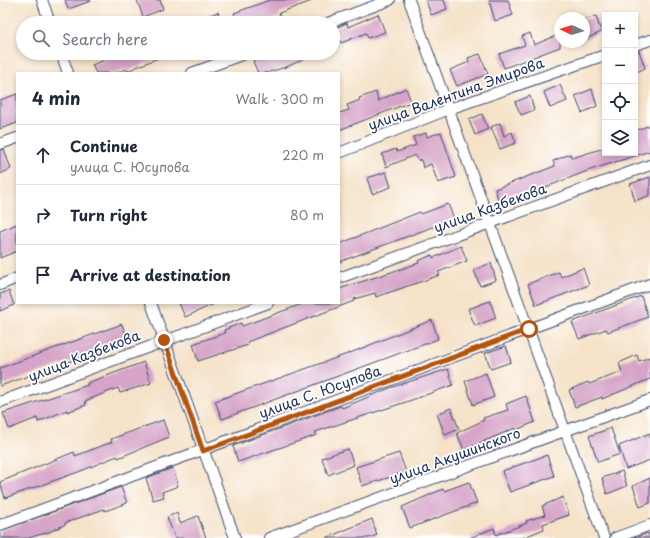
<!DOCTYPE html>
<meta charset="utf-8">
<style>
:root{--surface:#fff;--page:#f6f6f7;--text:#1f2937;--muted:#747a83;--line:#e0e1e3}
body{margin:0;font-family:"Playpen Sans",sans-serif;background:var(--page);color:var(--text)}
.controls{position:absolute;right:12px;top:12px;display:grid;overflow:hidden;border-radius:0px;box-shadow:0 2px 6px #0003}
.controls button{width:36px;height:36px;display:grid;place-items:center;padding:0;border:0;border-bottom:1px solid var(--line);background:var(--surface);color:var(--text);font:20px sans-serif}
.compass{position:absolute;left:554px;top:12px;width:36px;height:36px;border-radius:50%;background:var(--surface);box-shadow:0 2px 6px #0003;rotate:274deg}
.stop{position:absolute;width:12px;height:12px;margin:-9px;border:3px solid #b45309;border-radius:50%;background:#fff}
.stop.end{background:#b45309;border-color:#fff;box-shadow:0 1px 4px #0008}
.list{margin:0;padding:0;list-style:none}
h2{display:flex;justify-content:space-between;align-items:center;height:52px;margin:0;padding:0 16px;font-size:17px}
h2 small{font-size:13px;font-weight:400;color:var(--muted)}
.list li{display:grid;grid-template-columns:26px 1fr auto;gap:12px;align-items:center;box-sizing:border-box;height:60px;padding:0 16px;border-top:1px solid var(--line)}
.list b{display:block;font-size:15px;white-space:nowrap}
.list p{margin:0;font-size:13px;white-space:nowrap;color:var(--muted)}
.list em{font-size:13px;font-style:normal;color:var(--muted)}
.icon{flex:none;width:22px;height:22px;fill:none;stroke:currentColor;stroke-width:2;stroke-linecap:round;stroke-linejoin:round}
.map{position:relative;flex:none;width:650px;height:538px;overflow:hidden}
.search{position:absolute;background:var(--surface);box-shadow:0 2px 6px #0003;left:16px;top:16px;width:324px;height:44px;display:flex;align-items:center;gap:10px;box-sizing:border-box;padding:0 14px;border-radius:22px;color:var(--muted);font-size:15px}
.panel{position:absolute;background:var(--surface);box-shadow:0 2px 6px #0003;left:16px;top:72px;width:324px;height:232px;border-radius:0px}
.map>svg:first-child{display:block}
.building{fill:#d6a4c8}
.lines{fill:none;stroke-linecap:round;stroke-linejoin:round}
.street-casing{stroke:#3c4a6e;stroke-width:12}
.street{stroke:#fff;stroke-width:10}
.route{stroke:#b45309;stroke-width:5}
.labels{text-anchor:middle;stroke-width:3.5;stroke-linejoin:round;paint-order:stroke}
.street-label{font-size:14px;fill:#1b2f5e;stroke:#fff}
</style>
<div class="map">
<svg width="650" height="538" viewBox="0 0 650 538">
<rect width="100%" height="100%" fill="#fff"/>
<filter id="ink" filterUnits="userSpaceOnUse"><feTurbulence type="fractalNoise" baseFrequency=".025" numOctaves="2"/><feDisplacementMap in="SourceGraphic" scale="8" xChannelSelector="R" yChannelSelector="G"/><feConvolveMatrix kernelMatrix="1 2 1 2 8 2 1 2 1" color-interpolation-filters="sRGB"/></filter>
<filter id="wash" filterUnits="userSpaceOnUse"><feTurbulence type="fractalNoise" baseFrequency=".012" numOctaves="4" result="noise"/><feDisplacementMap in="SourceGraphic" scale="16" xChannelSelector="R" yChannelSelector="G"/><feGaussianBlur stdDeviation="0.9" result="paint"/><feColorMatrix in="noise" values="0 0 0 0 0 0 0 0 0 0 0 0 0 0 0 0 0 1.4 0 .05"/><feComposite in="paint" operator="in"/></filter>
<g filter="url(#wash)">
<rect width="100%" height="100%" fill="#f5e2c8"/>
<g id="blocks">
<!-- building -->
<path class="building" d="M65 0H90L91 1 68 9Z
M137 0H160L163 9 143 17Z
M270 0H312V1L279 13 280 16 265 22 264 18 251 23H238L234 13Z
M426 0H444L447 9 431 15Z
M489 0H508L513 15 495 21Z
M218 12 221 23H192V22Z
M378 14 385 32 368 38 366 33 341 43 335 28 347 23 348 27Z
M596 16 601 32 584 40V20Z
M530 33 534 45 560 34V47L504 68 499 54 525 45 522 36Z
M635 51H639L645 68 635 73Z
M122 53H170L127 71 126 69 116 73H96L92 65Z
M272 53H318L286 67 266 73H258L253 61Z
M480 54 488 74 457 86 450 70 469 62 468 58Z
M560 85 567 101 550 108 544 92Z
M406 88 411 102 339 130V113L349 110 347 105 360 100 359 98 376 92 378 101Z
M592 89 597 106 582 113 575 96Z
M17 94V123L0 129V100Z
M530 96 534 110 521 115 515 102Z
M482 114 488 129 475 135 469 120Z
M500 123 504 136 512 132 516 143 500 149 491 127Z
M650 125V151L590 170 500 205 495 189 555 166 553 161 570 154 572 158 604 148 605 153H635V131Z
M441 132 456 177 438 183 431 164 423 168 421 159 419 161 415 155 386 167 382 154 396 149 397 152 416 145 413 137 426 133 427 137Z
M4 149 11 169 0 174V150Z
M386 172 391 187 372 194 367 178Z
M650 177V195L635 201 630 184Z
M448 204 454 219 339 262V244L420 212 421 214Z
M17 224V251L0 258V231Z
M461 246 467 261 438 272 440 275 376 297 375 293 354 299V301L247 342 248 345 198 361 193 344 225 333 224 330 241 323 242 326 305 303H339V289L419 263 418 261 432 255 433 258Z
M491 263 496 280 480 286 474 270Z
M583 268 589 285 536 305 528 284 559 272 561 277Z
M9 291 14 305 0 311V294Z
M641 296 648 317 608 332 606 329 579 339 572 322Z
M490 301 496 318 475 326 468 309Z
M179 303H216L185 317Z
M432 320 438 339 222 419 215 401 350 353Z
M122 324 128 341 0 386V368Z
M506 346 511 362 491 369 485 353Z
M637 355 639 361 650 357V379L602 399V397L575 407 569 390 588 382 589 384 622 372 619 363Z
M144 362 151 383 120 393 118 388 85 401 86 405 67 412V410L38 422 37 418 9 429 3 413 88 385 87 383Z
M448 369 453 385 406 402 315 432 317 435 238 462 233 446 335 408 341 406 342 408 390 388Z
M486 373 494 397 473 405 465 381Z
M526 396 535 422 516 430 515 428 464 450 457 433 484 420 483 418 508 410 506 404Z
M451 408 459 429 445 435 437 414Z
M163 420 169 437 118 458 117 456 81 471 5 498 0 482 74 452 75 456 112 442 111 439Z
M611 428 620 454 598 462 589 436Z
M650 433V460L626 469 619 446Z
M348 449 354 465 328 475 322 458Z
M399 453 406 472 362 486 356 467Z
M547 455 554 476 510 492 502 471Z
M173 468 178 486 162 492 164 497 153 500 146 478Z
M622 471 627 486 607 494 602 478Z
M650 478V503L640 507 633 486Z
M469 482 477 503 410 528 402 507 443 489 444 491Z
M121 487 127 503 105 511 104 509 65 523 66 524 49 532 28 538H0V531Z
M563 497 569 515 543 524 544 529 522 538H469L494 528 496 535 527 523 526 521 545 515 542 506Z
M177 513 180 523 198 516 206 538H175L167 517Z
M372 519 377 535 369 538H326Z
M648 533 650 538H634Z"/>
</g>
</g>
<g filter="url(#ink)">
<use href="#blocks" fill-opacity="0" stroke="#3c4a6e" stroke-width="1"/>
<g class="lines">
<!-- street casing -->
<g class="street-casing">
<path id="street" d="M42 0 50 23
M409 0 604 538
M328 23 390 0
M635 45 650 40
M61 53 68 73
M192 73 247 53
M0 144 17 138
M339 153 449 109 605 55
M339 278 650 165
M0 285 17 278
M151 303 235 538
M0 402 268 303
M0 525 650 284
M269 538 650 400
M615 538 650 525"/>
</g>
<!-- street -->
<use href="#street" class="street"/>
</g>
</g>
<g class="lines" filter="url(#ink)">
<!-- route -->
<path class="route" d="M164 340 203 451 529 329"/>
</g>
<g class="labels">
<!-- street labels -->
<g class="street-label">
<text transform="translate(456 94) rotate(-20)" y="5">улица Валентина Эмирова</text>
<text transform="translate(490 208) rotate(-20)" y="5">улица Казбекова</text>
<text transform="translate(84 356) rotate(-21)" y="5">улица Казбекова</text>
<text transform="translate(320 392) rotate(-20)" y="5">улица С. Юсупова</text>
<text transform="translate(455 456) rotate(-20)" y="5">улица Акушинского</text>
</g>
</g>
</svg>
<div class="controls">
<button>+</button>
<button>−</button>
<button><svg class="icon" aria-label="locate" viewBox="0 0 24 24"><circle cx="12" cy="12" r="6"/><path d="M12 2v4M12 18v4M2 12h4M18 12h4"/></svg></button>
<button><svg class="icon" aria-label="layers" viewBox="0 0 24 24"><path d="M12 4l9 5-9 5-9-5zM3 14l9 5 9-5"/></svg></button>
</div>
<svg class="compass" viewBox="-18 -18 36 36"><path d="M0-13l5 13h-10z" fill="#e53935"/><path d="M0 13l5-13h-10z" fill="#747a83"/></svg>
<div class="stop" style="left:529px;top:329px"></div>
<div class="stop end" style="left:164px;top:340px"></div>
<div class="search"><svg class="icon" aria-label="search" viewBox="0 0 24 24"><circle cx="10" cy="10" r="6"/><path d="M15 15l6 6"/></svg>Search here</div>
<section class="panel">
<h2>4 min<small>Walk · 300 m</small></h2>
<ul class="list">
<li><svg class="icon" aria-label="ahead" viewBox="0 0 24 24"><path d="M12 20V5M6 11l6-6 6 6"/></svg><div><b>Continue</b><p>улица С. Юсупова</p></div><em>220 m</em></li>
<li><svg class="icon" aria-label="right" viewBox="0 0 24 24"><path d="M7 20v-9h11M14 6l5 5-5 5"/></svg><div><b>Turn right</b></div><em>80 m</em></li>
<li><svg class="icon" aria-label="arrive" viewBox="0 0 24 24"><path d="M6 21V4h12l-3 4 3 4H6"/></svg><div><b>Arrive at destination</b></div></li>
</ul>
</section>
</div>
